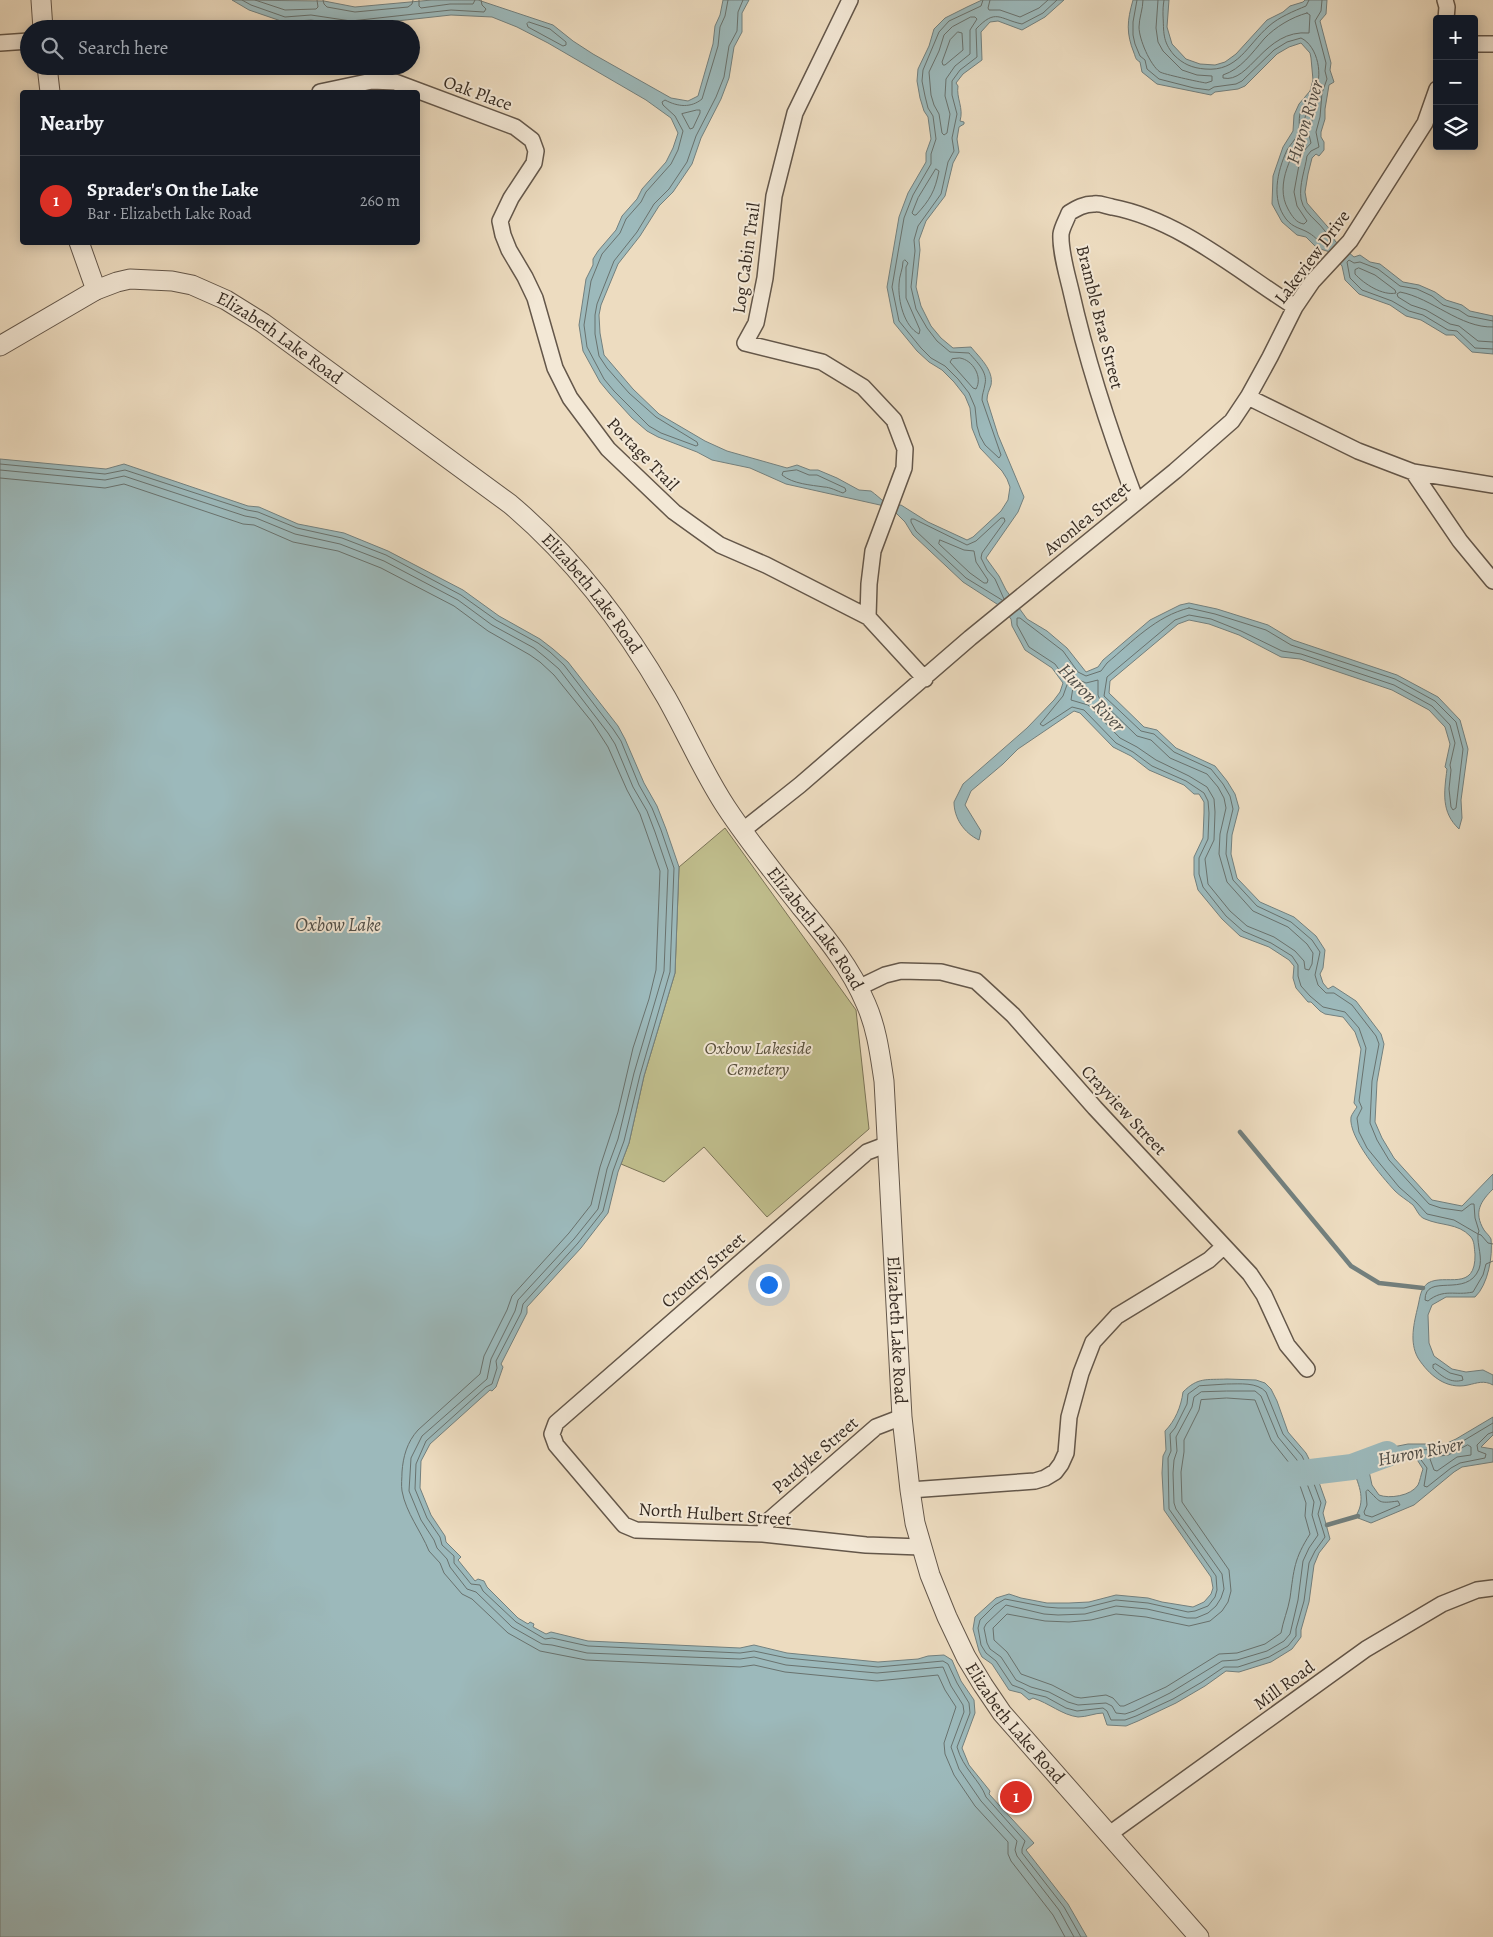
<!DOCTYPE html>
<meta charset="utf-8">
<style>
:root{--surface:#171b24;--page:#20242c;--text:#f1f3f6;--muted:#9ea1a6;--line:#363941;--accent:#d93025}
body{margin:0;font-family:Alegreya,serif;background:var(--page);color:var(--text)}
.controls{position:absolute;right:15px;top:15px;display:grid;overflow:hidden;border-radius:5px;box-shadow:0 2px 12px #0003}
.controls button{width:45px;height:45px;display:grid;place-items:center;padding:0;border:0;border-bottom:1px solid var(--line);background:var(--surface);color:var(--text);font:25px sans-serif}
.you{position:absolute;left:768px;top:1284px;width:18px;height:18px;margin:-12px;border:4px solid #fff;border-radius:50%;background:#1a73e8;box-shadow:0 0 0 8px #1a73e833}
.badge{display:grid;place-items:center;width:32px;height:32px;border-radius:50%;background:var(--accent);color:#fff;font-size:16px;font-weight:700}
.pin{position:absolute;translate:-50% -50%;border:2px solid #fff;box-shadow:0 1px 5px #0006}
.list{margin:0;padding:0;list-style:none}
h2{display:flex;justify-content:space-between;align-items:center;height:65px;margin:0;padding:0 20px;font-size:21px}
h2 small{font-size:16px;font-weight:400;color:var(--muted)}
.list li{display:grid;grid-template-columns:32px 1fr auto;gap:15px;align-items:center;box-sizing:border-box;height:90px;padding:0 20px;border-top:1px solid var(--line)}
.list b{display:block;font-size:19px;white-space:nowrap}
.list p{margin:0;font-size:16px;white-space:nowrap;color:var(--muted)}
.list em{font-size:16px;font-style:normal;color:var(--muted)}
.icon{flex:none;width:28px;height:28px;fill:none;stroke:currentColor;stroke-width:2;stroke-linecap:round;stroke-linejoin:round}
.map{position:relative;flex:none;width:1493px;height:1937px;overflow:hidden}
.search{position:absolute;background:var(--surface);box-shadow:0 2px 12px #0003;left:20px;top:20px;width:400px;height:55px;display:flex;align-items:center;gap:12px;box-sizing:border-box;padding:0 18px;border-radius:28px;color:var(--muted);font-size:19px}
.panel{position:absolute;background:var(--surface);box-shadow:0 2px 12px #0003;left:20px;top:90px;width:400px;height:155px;border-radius:5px}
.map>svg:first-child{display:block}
.green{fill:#c0be8d;stroke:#7b7458}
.water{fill:#9cb9bb;stroke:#73807e;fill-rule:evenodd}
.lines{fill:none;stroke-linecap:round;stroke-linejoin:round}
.shore{stroke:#69726e;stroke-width:1}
.stream{stroke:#73807e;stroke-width:4.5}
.river{stroke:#9cb9bb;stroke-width:26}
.minor-casing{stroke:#64574a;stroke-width:18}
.tertiary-casing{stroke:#64574a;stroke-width:21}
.minor{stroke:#f3e8d6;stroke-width:15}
.tertiary{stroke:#f3e8d6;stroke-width:19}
.labels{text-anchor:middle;stroke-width:4;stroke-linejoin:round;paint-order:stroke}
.street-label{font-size:18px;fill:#362b22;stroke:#f3e8d6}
.park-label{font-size:18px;font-style:italic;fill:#58503d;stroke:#f3e8d6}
.water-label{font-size:19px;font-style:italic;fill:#504e48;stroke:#f3e8d6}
</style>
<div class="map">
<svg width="1493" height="1937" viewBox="0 0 1493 1937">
<rect width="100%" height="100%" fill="#eddcc0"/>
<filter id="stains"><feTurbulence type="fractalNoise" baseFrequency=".004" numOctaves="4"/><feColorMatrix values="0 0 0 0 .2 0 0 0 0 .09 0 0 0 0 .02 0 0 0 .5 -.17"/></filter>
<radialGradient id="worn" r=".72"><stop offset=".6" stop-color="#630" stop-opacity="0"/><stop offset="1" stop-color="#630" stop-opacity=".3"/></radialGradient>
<!-- green -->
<path class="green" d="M725 828 856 1010 869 1129 767 1217 704 1147 664 1182 621 1164 629 1143 644 1076 675 973 679 867Z"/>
<!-- water -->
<path class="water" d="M232 0 324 1 355 7 432 0H478L553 25 573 41 593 54 671 98 688 101 698 96 713 44 715 26 720 15 723 0H749L742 13V32L734 47 729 78 721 99 701 138 692 164 673 192 659 206 640 236 618 264 601 305 599 315 600 333 604 355 633 389 659 414 705 441 727 451 787 468 797 465 810 470H818L837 478 859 490 871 491C881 498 887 508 901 505L928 522 967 540 973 537 1001 511 1008 500 1010 487 1007 479 1002 471 980 448 972 428 970 408 965 396 954 382 942 370 929 362 917 351 894 323 887 287 899 217 908 193 926 162V153L931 139 928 117 924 111 920 98 917 81 918 69 929 46 934 29 945 18 967 7 982 0H1064L1045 17 1022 30 998 21 990 22 981 32 982 60 963 74 956 83 958 86C956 98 964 108 960 121L964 122V124L959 127 957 139 959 152 953 163 945 196 926 221 919 240 920 250 916 287 921 306 931 326 941 338 953 348 971 347C979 357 994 370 991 385 989 391 987 394 987 400L998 435 1024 497 1018 512 986 558 999 576 1006 590 1027 619 1047 631 1067 648 1086 672 1098 667 1103 660 1150 620 1180 605 1189 603 1217 609 1268 625 1293 640 1397 675 1438 697 1460 720 1468 749 1461 800 1462 818 1459 829C1441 812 1444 793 1447 769L1445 767 1450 744 1445 727 1429 710 1392 690 1300 659 1281 657 1239 635 1209 624 1189 620 1178 624 1110 681 1109 693 1144 727 1157 730 1176 748 1215 766 1227 781 1235 794 1239 808 1232 835 1231 854 1237 878 1260 902 1294 917 1316 936 1325 950 1323 968 1320 974 1323 983 1328 989 1333 986 1356 1001 1381 1034 1384 1044 1377 1082 1375 1122 1382 1138 1394 1158 1432 1200 1462 1206 1493 1174V1189C1481 1201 1473 1212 1484 1230 1486 1233 1489 1235 1491 1239 1493 1256 1488 1285 1475 1297H1446L1432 1305 1428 1315 1429 1343 1434 1356 1452 1369 1466 1372 1483 1370 1493 1375V1385C1484 1380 1477 1383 1468 1385 1446 1390 1429 1375 1418 1358 1409 1342 1414 1323 1418 1306 1420 1298 1420 1289 1428 1283 1445 1273 1476 1293 1475 1254 1474 1248 1475 1241 1470 1236 1458 1223 1441 1226 1425 1219 1419 1217 1417 1210 1413 1205 1407 1200 1400 1196 1395 1191 1382 1177 1348 1137 1351 1117 1352 1114 1355 1110 1357 1107L1354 1103 1361 1049 1355 1032 1343 1017 1325 1014 1320 1011 1311 1002H1308L1296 988 1293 978 1294 966 1289 960 1269 947 1240 936 1222 919 1198 890 1194 875V857L1203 838 1204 813V802L1199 794H1194L1184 785 1149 770 1131 756 1113 747 1080 713 1074 711 1018 749 1003 764 971 791 965 805 981 831 979 840C964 833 954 818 954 802L963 784 1027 728 1054 700 1060 692 1063 683 1052 668 1025 650 1012 626 1011 619 1000 606 963 582 913 535 905 522 893 510 880 505 786 484 750 468 712 460 697 452 658 437 647 431 632 418 610 394 600 382 583 351 579 325 586 279 593 265V259L598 251 616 230 622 216 637 199 642 189 666 162 673 148 678 133 671 118 646 100 548 43 517 27 492 17 451 15 351 26 311 20 284 22 249 10Z
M1133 0H1169L1167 27 1172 44 1186 59 1200 64 1215 65 1225 62 1236 54 1267 20 1283 12 1290 6 1303 2 1305 0H1327L1326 14 1320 21 1331 63 1330 70 1334 82 1329 85 1325 109V119L1321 132V137L1324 142V150L1319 156 1316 154 1312 158 1308 174 1305 192 1307 203 1333 233 1335 241 1354 257 1360 255 1370 262 1380 264 1403 282 1419 285 1435 292 1446 300 1462 305 1470 311 1493 316V354L1472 352 1454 335H1446L1421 320 1406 316 1390 305 1359 294 1345 280 1342 266 1330 252 1317 248 1306 237 1297 235 1282 222 1272 204 1273 176 1283 147 1293 131 1294 115 1299 104 1310 91 1313 80 1311 58 1310 53 1301 43 1289 47 1277 54 1245 86 1238 89 1215 92 1211 95 1157 84 1142 72 1140 62C1135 59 1136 58 1134 53 1126 33 1127 21 1133 0Z
M0 459 106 469 124 464 248 506 259 507 298 524 344 533 388 551 463 590 499 616 540 639 553 649 568 662 618 726 625 739 644 783 657 806 666 829 679 867 675 973 644 1076 629 1143 618 1172 608 1213 581 1248 527 1307V1313L501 1364 503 1367 496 1387 492 1391 490 1390 430 1444 421 1461 420 1488 431 1515 445 1536 446 1542 461 1557 458 1560 475 1581 478 1579 484 1581 487 1587 518 1618 528 1624 530 1622 534 1624 533 1627 546 1634 551 1632 588 1641 740 1648 754 1645 787 1653 878 1662 918 1659 928 1656 944 1655 952 1660 961 1681 974 1700 975 1713 962 1748 969 1765 990 1791 989 1794 1034 1843 1026 1850 1068 1904 1087 1937H0Z
M1227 1379 1256 1380 1265 1383 1271 1389 1277 1401 1288 1432 1306 1453 1315 1471 1326 1502 1323 1513 1330 1539 1319 1553 1314 1565 1309 1602 1301 1630V1637L1292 1649 1271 1662 1239 1672 1226 1671 1205 1686 1176 1703 1138 1721 1126 1726 1107 1725 1103 1713C1095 1713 1087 1717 1078 1717 1062 1715 1049 1703 1033 1698L1029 1700 1021 1693 1009 1690 992 1664 982 1657 979 1651 973 1629 975 1617 996 1598 1009 1594 1021 1598 1047 1603H1069L1089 1602 1116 1595 1148 1598 1162 1602 1193 1607 1204 1602 1211 1594 1213 1588 1211 1577 1164 1510 1162 1473 1163 1456 1166 1450 1165 1431C1175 1421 1181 1407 1183 1392 1198 1377 1206 1380 1227 1379Z
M1493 1417V1435L1481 1447 1493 1449V1462L1462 1467 1454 1472 1414 1505 1371 1523 1358 1518 1357 1514C1366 1498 1358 1483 1352 1467L1350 1465 1368 1452 1408 1444H1445L1456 1439ZM1411 1457 1416 1458 1423 1469C1421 1474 1420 1481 1418 1485 1411 1496 1389 1499 1379 1495L1372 1485 1369 1471C1380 1458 1395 1459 1411 1457Z"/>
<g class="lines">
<!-- shore -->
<path class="shore" d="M242 0 251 5 285 17 311 15 351 21 451 10 484 12 486 9 482 5 481 0
M255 0 285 10 316 9 318 7 317 0
M323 0 324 4 327 7 355 12 408 7 412 4 413 0
M419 0V6L421 8 450 4H473L475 0
M728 0 725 16 720 27 718 46 702 99C691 108 678 107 665 100L662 102 663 105 675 116 683 131 678 150 671 164 646 192 641 202 626 219 620 233 602 254 591 281 584 325 587 347 604 379 614 391 649 426 661 433 696 446 698 445 697 442 656 417 629 393 607 368 599 356 595 334V315L597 304 614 261 637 232 654 204 669 189 687 162 696 136 716 97 724 77 729 46 737 31 738 12 743 0
M983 0 981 6 949 21 939 32 923 70 922 81 925 96 928 108 933 116 936 139 931 154V164L913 195 904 218 892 287 899 321 921 348 931 358 945 366 958 379 969 393 975 407 977 426 980 436 985 445 999 458 1001 455 982 400C982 394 984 391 985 384 988 372 976 361 969 353L950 352 937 341 927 328 916 309 911 287 915 251 914 240 918 226 941 194 948 162 954 151 952 138 957 114 952 95V81L960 70 977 57 976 29C996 8 999 19 1022 24L1043 13 1057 0
M990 0 988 8 989 10H1000L1020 17 1039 8 1048 0
M1137 0 1133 22V35L1135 44 1140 56 1145 60 1147 69 1159 79 1194 88 1209 90 1214 87 1236 84 1242 81 1274 50 1287 42 1301 38C1318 46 1324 77 1314 93 1311 99 1305 103 1302 108 1297 118 1301 126 1298 134 1295 140 1290 145 1287 150 1277 172 1271 199 1286 219 1293 228 1301 228 1309 233 1316 237 1319 243 1327 246L1330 243C1328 225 1304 217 1301 199 1299 184 1305 170 1307 156L1311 151 1319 147 1316 132 1320 117 1322 93 1327 79 1325 71 1326 63 1315 21 1321 11 1322 0
M1143 0C1143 9 1139 18 1139 27 1139 39 1150 65 1160 72 1163 74 1199 82 1206 83L1212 81V76L1197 75 1182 70 1163 51 1158 42 1156 28 1158 0
M1164 0C1163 6 1163 10 1163 15 1164 32 1162 41 1174 55 1183 64 1192 68 1205 69 1238 72 1247 45 1269 26 1279 17 1294 11 1306 6L1309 0
M1307 13 1310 15 1309 33C1264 29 1250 84 1223 78V75C1241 69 1252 53 1264 39 1275 27 1292 17 1307 13Z
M971 17H975L977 19 970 30V54L955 66 946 79 945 96 950 114 947 133 944 135 942 133 939 114 934 105 931 95 929 72 939 51 944 35 952 27Z
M529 22 550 29 566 42V45L563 46 528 27 527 24Z
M958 32 962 33 963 50 945 65H943L942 62 950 40Z
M1311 109 1314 115 1308 131 1311 143 1301 154 1294 192 1297 206 1307 221 1304 224C1296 223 1292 216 1288 209 1274 184 1293 152 1306 131 1303 123 1304 113 1311 109Z
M697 110H700V113L693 128 690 129 682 114Z
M936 169 939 171C935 191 930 200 916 215H914L912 213 918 198Z
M905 260 908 263 906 267V298L920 330 919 334C904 326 898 301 899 284 899 276 903 269 903 262Z
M1359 268 1375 275 1395 290 1396 293C1383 296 1364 284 1355 274V270Z
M1493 321 1468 316 1459 310 1443 305 1432 296 1417 289 1400 286 1378 269 1360 262 1354 263 1349 260 1347 262 1350 278 1362 290 1392 301 1409 311 1423 315 1448 330 1457 331 1475 348 1493 349
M1493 327C1460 328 1432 298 1400 292L1397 294 1398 297 1411 305 1426 310 1450 324 1459 326 1478 341 1493 342
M960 358C973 360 983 377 976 389L973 388 950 362 952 359Z
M0 464 105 474 125 470 247 510 258 512 297 528 342 538 386 555 461 595 496 620 538 643 550 652 564 665 613 729 621 741 639 785 652 808 661 830 674 868 670 972 640 1075 624 1141 613 1171 603 1211 578 1243 523 1304 521 1313 496 1361 497 1368 492 1384 486 1387 426 1441 416 1464 415 1489 427 1518 440 1537 442 1545 454 1556V1563L463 1574 471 1584 480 1585 483 1591 516 1622 545 1639 552 1638 588 1646 740 1653 754 1651 787 1658 878 1667 943 1661 948 1664 957 1683 969 1703 970 1713 957 1747C963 1769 980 1780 986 1797L1025 1841 1022 1849V1853L1064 1907 1081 1937
M0 470 105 480 124 476 245 516 256 518 295 534 340 544 384 561 458 600 492 625 534 648 545 657 559 669 608 733 615 744 633 787 647 811 655 832 668 870 664 971 634 1073 618 1139 607 1169 598 1209 574 1239 518 1300 515 1311 491 1359 487 1379 422 1436 411 1458 409 1491 421 1520 434 1540 437 1548 447 1559 450 1567 467 1589 476 1592 512 1627 542 1644 552 1645 587 1653 740 1659 754 1657 786 1665 877 1673 943 1667 951 1686 963 1705 964 1712 951 1747 959 1769 981 1801 1017 1841 1015 1850 1017 1856 1059 1910 1074 1937
M797 470 809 475H817L845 488 846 491 843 493C837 491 830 487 824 487 811 485 793 484 782 475L783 472Z
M0 478 105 488 124 484 243 524 254 525 293 542 338 551 381 568 454 606 488 631 530 655 540 662 554 675 592 722 608 747 627 790 640 814 660 871 656 970 649 999 633 1048 618 1112 600 1167 591 1205 569 1233 512 1296 507 1310 484 1356 480 1374 418 1430C407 1442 403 1457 402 1472 402 1478 401 1485 402 1491 406 1513 421 1531 429 1551L440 1563 444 1573 462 1594 472 1599 508 1633 540 1651 586 1660 740 1667 754 1665 785 1672 877 1681 938 1675 945 1690 956 1707 944 1743 945 1754 954 1775 975 1806 1008 1842V1854L1011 1861 1053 1915 1065 1937
M940 540 964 550 974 551 976 562 988 580 987 583H984L970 573 939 544Z
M1002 600 966 578 916 531 911 522V519H914L967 545 976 541 1001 518H1004L1005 521 982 553 981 558 987 570 995 579 1004 599
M1189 608 1215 614 1266 630 1291 645 1395 679 1435 701 1456 722 1463 749 1456 808 1453 810 1451 807 1449 789 1451 770 1450 765 1455 743 1450 725 1432 706 1394 685 1301 654 1282 651 1241 631 1211 619 1189 615 1175 620 1107 677 1104 696 1141 731 1154 734 1174 752 1211 769 1223 784 1230 796 1233 809 1227 834 1226 854 1233 880 1257 906 1291 922 1312 940 1320 952 1315 975 1318 985 1326 993H1334L1352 1005 1376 1036 1379 1044 1372 1081 1370 1123 1377 1140 1389 1160 1429 1204 1441 1208 1462 1211 1471 1204H1474L1475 1218 1479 1231 1478 1234 1454 1220 1427 1214 1416 1202 1399 1187 1367 1148 1359 1132 1357 1118 1362 1108 1359 1101 1366 1048 1359 1028 1345 1012 1323 1007 1310 996 1301 986 1298 976V965L1292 956 1271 943 1243 931 1226 916 1203 887 1199 874V858L1208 839 1209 813 1208 801 1204 793 1186 781 1152 766 1133 752 1116 743 1084 710 1072 707 1043 726 1040 724 1063 696 1068 682 1055 664 1029 647 1017 625V618H1020L1063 651 1078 672 1086 676 1101 671 1107 663C1132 642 1156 616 1189 608Z
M1077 679 1086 683 1098 680V695L1100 700 1137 736 1151 740 1170 758 1207 774 1218 787 1224 798 1226 808 1220 834 1219 854 1227 882 1253 911 1288 927 1307 944 1313 953 1312 964 1309 970 1305 969 1304 961 1295 951 1274 937 1247 926 1230 911 1208 884 1205 859 1214 840 1215 812 1214 799 1207 787 1189 776 1156 760 1137 747 1120 738 1088 705 1071 700 1074 681Z
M1493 1244 1488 1243 1481 1235 1478 1234C1477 1245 1483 1258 1479 1269 1467 1299 1425 1272 1425 1300L1428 1301C1444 1288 1455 1296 1473 1292L1483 1275 1486 1264 1493 1261
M1436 1364 1450 1373 1462 1376 1463 1380C1451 1384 1441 1376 1433 1368V1365Z
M1227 1384C1240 1384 1257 1382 1266 1392L1283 1434 1302 1456 1310 1473 1321 1503 1318 1514 1325 1537 1315 1551 1309 1563 1304 1601 1296 1629V1636L1288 1646 1269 1657 1238 1667H1224L1202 1682 1173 1699 1136 1716 1125 1720H1111L1107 1711 1103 1708 1077 1711 1066 1708 1046 1697 1029 1693 1023 1689 1012 1685 996 1661 986 1653 981 1645 978 1628 980 1620 995 1605 1005 1599 1046 1607 1058 1608H1084L1116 1600 1148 1603 1188 1612 1195 1611 1208 1606 1215 1597 1217 1590 1216 1576 1169 1509 1168 1458 1171 1451 1170 1434 1175 1428 1187 1404 1188 1394 1199 1386Z
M1227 1391H1255L1261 1396 1278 1437 1297 1460 1304 1476 1314 1502 1312 1515 1318 1535 1309 1548 1303 1561 1298 1600 1290 1634 1284 1641 1267 1651 1237 1660 1222 1661 1170 1693 1134 1711 1125 1714 1116 1713 1112 1706 1106 1703 1078 1705 1068 1702 1049 1692 1031 1687 1016 1680 1001 1657 990 1649 987 1643 984 1628 986 1624 1006 1605 1044 1614 1058 1615 1085 1614 1116 1606 1147 1609 1187 1618H1196L1208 1613 1216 1606 1221 1598 1224 1589 1222 1574 1176 1509 1174 1503 1173 1473 1174 1460 1177 1451 1176 1437 1192 1407 1194 1397 1201 1392Z
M1227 1398 1255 1400 1271 1440 1290 1464 1298 1480 1306 1503 1305 1516 1310 1534C1294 1559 1294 1569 1290 1598 1288 1610 1283 1621 1281 1633L1265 1644 1237 1653 1219 1654 1166 1687 1124 1706H1120L1113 1698 1106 1695 1081 1698 1075 1697 1052 1685 1021 1674 1007 1652 994 1640 993 1628 1007 1614 1045 1621 1069 1622 1091 1620 1116 1614 1146 1617 1189 1626 1210 1621 1222 1611 1228 1602 1231 1591 1229 1570 1182 1502 1181 1472 1184 1452V1440L1199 1410 1201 1400Z
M1493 1423 1458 1444 1446 1449 1417 1450 1416 1453 1427 1468 1424 1486 1427 1487 1451 1468 1460 1463 1485 1458 1486 1454 1478 1451 1477 1445 1488 1434 1493 1432
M1468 1445 1471 1447V1455L1457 1457 1437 1471 1434 1470 1430 1459 1431 1457 1448 1455Z
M1368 1490C1381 1502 1377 1504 1398 1501L1400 1505 1372 1517 1365 1515 1364 1512 1367 1505 1366 1492Z"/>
<!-- stream -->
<path class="stream" d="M1240 1132 1351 1266 1379 1283 1423 1288
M1327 1525 1358 1516"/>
<!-- river -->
<path class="river" d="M1278 1476 1352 1467 1387 1454"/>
<!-- minor casing -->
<g class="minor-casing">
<path id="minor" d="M850 0 795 113 774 196 765 278 756 323 745 343 822 362 863 387 894 420 905 449 904 468 873 551 869 584 868 617 925 679
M1445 0 1447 7 1446 19
M0 43 29 41
M1474 44H1493
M320 92 372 81 395 82 515 127 532 140 536 151 534 163 511 198 500 221 503 235 509 250 525 277 535 298 555 368 570 398 608 449 674 512 720 545 766 565 868 617
M1248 397 1358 451 1413 472 1493 485
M1413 472 1460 541 1493 581
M1136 501C1110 432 1087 363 1071 291 1067 274 1060 251 1061 234 1062 227 1067 219 1069 213 1077 208 1084 204 1094 204 1100 203 1106 206 1112 207 1180 220 1238 271 1295 307
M742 831 800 785 970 638 1175 471 1232 421 1248 397 1270 357 1295 307 1312 282 1350 241 1425 123 1437 89
M858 988 885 975 901 971 941 972 976 981 1013 1015 1095 1108 1250 1274 1264 1295 1287 1345 1307 1369
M888 1144 867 1152 556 1423 552 1434 556 1445 624 1525 636 1530 763 1534 866 1545 921 1547
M910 1490 1035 1481 1045 1478 1055 1472 1061 1464 1066 1453 1069 1417 1081 1373 1093 1342 1117 1316 1209 1260 1223 1247
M763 1534 767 1522 876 1427 902 1417
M1108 1835 1366 1649 1442 1604 1477 1590 1493 1588"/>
</g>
<!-- tertiary casing -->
<g class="tertiary-casing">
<g id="tertiary">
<path d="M41 0 43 29"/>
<path d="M47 66 50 92"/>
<path d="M79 242 96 290"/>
<path id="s1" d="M0 346 96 290 117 282 130 279 172 281 192 285 226 300 263 323 510 504C573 557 625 626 666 697 687 734 703 772 726 807 749 842 775 874 801 907 826 937 851 968 866 1004 877 1029 880 1055 884 1081L902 1417 910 1490 915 1523 930 1575 947 1617 966 1657 983 1685 1002 1713 1199 1937"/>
</g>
</g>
<!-- minor -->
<use href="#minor" class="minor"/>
<!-- tertiary -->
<use href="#tertiary" class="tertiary"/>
</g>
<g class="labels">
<!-- street labels -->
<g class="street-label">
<text transform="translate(478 93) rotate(20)" y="6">Oak Place</text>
<text transform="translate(1312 257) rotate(-53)" y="6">Lakeview Drive</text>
<text transform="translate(746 258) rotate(-82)" y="6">Log Cabin Trail</text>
<text transform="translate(1100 317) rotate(76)" y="6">Bramble Brae Street</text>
<text dy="6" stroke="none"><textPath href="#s1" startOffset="312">Elizabeth Lake Road</textPath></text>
<text transform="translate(643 454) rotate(46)" y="6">Portage Trail</text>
<text transform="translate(1087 518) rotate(-39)" y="6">Avonlea Street</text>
<text dy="6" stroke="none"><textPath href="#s1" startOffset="718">Elizabeth Lake Road</textPath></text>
<text dy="6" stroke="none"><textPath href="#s1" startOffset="1122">Elizabeth Lake Road</textPath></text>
<text transform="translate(1124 1110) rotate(47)" y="6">Crayview Street</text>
<text transform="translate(703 1270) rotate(-41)" y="6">Croutty Street</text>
<text dy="6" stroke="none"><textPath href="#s1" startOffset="1542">Elizabeth Lake Road</textPath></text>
<text transform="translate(815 1455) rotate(-41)" y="6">Pardyke Street</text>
<text transform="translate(715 1514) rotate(4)" y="6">North Hulbert Street</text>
<text transform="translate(1284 1685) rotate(-36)" y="6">Mill Road</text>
<text dy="6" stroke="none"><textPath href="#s1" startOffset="1962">Elizabeth Lake Road</textPath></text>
</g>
<!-- park labels -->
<g class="park-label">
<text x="758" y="1054">Oxbow Lakeside<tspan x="758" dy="21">Cemetery</tspan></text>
</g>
<!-- water labels -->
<g class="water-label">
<text transform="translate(1304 122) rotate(-73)" y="7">Huron River</text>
<text transform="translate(1092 697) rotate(46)" y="7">Huron River</text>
<text x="338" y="931">Oxbow Lake</text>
<text transform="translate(1420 1451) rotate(-11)" y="7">Huron River</text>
</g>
</g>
<rect width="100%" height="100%" filter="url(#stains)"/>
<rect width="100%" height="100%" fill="url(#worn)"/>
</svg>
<div class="controls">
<button>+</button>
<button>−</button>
<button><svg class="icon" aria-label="layers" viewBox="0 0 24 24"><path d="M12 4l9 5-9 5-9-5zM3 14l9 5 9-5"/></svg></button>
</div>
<div class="you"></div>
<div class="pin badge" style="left:1016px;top:1797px">1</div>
<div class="search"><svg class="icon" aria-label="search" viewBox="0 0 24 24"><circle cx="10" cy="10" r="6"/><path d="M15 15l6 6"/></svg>Search here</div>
<section class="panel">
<h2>Nearby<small></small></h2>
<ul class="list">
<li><span class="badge">1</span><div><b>Sprader's On the Lake</b><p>Bar · Elizabeth Lake Road</p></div><em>260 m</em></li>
</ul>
</section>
</div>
